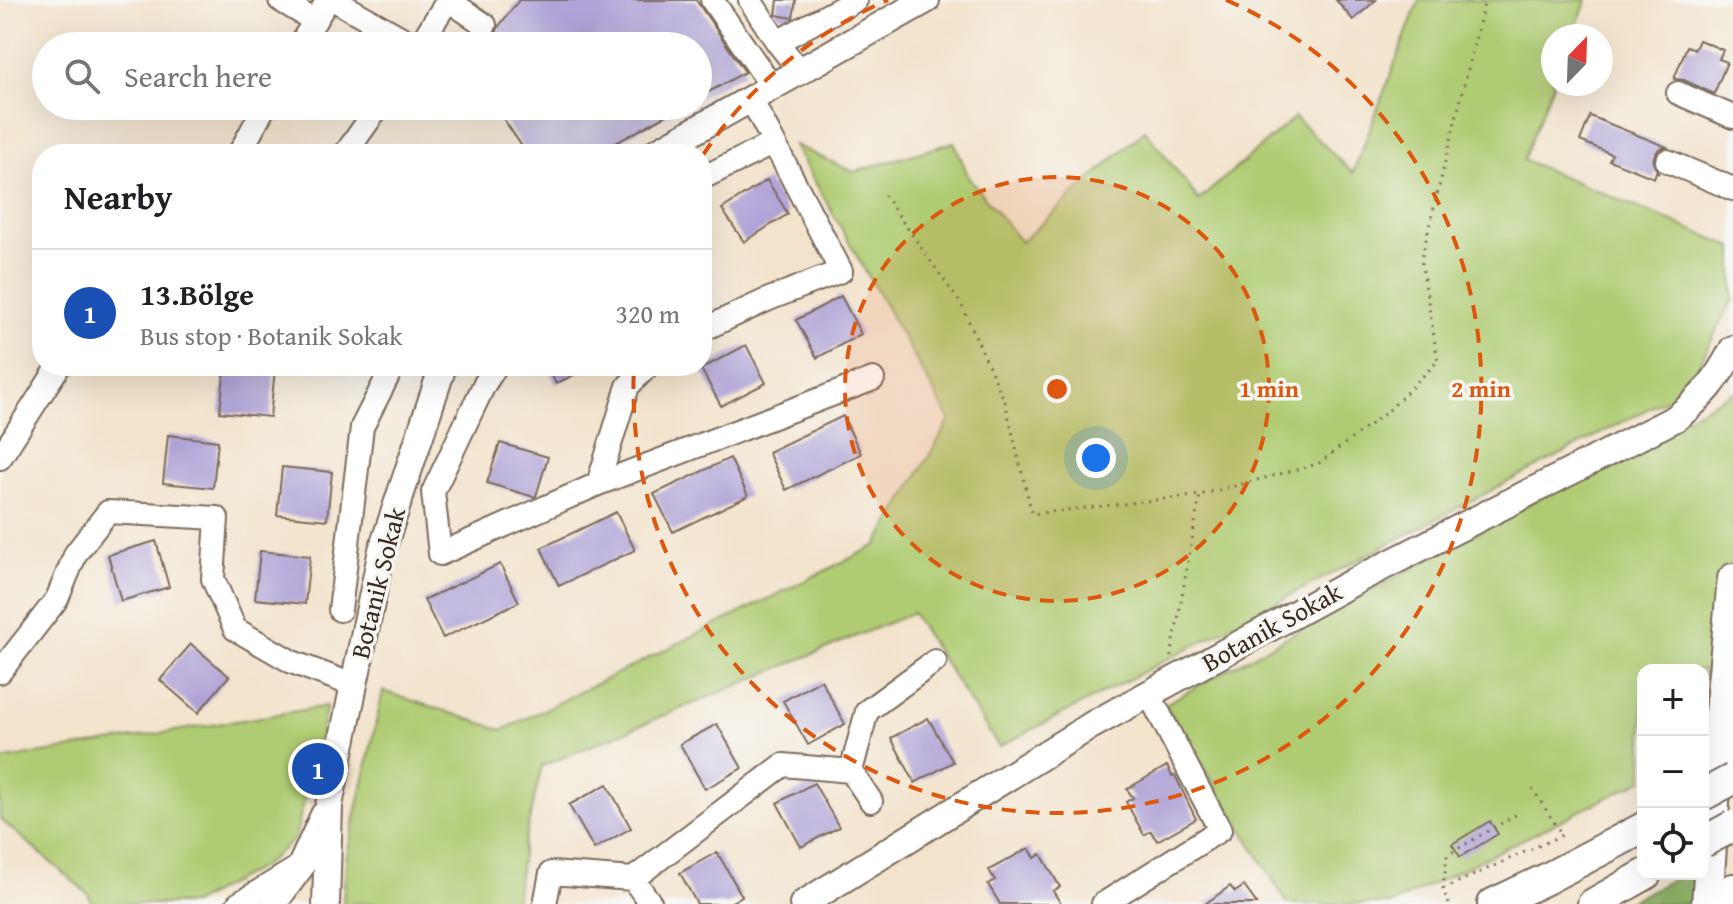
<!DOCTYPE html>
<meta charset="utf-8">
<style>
:root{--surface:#fff;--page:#f2f2f2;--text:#202124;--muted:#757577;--line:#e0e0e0;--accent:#111827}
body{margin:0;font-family:"Gentium Book Plus",serif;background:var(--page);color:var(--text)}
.controls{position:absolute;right:24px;bottom:24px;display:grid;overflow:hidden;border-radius:16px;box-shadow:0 8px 32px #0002}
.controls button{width:72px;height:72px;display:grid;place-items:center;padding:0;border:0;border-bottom:2px solid var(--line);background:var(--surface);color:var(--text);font:40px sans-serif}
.compass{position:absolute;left:1541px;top:24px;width:72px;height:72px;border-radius:50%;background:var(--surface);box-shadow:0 8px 32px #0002;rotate:23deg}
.you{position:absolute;left:1096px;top:458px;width:28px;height:28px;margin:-20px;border:6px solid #fff;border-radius:50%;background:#1a73e8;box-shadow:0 0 0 12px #1a73e833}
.badge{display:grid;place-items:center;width:52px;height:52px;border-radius:50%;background:var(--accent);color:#fff;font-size:26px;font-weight:700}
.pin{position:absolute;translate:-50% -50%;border:4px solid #fff;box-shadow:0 2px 8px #0006}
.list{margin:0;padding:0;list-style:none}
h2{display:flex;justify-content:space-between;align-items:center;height:104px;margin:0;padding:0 32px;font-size:34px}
h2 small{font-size:26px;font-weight:400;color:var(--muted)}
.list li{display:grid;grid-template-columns:52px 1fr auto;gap:24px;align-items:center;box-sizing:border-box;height:128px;padding:0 32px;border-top:2px solid var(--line)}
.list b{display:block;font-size:30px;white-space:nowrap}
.list p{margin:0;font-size:26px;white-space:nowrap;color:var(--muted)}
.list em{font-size:26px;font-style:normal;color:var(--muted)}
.icon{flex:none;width:44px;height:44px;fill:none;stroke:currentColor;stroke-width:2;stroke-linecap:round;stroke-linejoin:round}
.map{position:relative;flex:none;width:1733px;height:904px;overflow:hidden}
.search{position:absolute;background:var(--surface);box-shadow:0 8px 32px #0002;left:32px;top:32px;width:680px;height:88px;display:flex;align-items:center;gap:20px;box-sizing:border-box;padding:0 28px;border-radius:44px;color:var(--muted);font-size:30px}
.panel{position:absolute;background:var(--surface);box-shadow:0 8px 32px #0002;left:32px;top:144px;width:680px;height:232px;border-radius:32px}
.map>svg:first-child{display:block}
.green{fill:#b0cc73;stroke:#767b48;stroke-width:2}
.forest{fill:#8cb065;stroke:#646d42;stroke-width:2}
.building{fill:#afa3d7}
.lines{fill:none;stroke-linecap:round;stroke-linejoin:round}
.minor-casing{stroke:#7b6b5b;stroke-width:26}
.major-casing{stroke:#7b6b5b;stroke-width:30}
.highway-casing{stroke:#7b6b5b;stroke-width:34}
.path{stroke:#7b6b5b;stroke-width:3;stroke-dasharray:2 6;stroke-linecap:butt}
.minor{stroke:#fff;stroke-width:22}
.major{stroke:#fff;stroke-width:26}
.highway{stroke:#fff;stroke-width:30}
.highway-bridge-casing{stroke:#7b6b5b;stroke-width:34;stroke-linecap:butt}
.highway-bridge{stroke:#fff;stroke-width:30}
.ring{fill:none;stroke:#df570d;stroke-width:4;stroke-dasharray:14 10}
.labels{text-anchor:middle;stroke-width:7;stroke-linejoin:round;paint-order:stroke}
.street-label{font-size:26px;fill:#3b2a1e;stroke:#f6f6f2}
.centre{fill:#df570d;stroke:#f6f6f2;stroke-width:4}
.ring-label{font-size:24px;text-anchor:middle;font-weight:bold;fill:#df570d;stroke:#f6f6f2;stroke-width:7;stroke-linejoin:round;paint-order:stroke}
</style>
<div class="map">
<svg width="1733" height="904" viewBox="0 0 1733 904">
<rect width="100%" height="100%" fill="#f6f6f2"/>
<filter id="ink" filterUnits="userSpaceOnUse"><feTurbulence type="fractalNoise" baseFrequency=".0125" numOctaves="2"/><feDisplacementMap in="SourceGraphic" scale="16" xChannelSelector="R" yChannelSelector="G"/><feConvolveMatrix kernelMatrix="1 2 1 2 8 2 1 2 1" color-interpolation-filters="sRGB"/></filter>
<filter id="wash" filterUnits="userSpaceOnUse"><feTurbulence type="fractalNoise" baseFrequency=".006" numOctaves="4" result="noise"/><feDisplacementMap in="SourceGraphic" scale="32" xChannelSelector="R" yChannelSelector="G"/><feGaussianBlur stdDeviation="1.8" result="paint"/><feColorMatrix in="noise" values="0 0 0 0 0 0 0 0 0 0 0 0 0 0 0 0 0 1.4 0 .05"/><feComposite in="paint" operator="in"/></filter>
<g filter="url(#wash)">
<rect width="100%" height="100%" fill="#f3e3cc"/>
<!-- green -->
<path class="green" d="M1419 0H1587L1572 36H1553V84L1523 160 1733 247V300L1686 389 999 747 912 613 542 766 523 847 515 904 343 903 346 860 383 691 503 730 877 545 950 420 794 145 854 172 954 142 969 178 1021 242 1145 130 1199 200 1295 117 1353 173Z
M1733 392V608L1703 750V670H1643V780L1392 904H1288L1165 704Z
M327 706 295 839 263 866 192 904H92L88 894 0 819V760Z"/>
<!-- forest -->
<path class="forest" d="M1684 874H1700L1698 904H1623Z"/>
<g id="blocks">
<!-- building -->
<path class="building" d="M519 0H696L745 72 698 98V46H484L496 33 499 26Z
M778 0H796L793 18 776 15Z
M1336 0H1376L1353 20Z
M1699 40 1723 50 1719 59 1727 62 1714 94 1684 80 1674 79 1687 46 1695 49Z
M495 106H683L596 154H527Z
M1590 116 1667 147 1659 149 1654 156 1653 163 1659 174 1656 172 1654 178 1609 160 1612 154 1580 141Z
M767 180 788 214 744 242 722 209Z
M841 296 861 334 817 358 796 320Z
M746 345 766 383 721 406 701 369Z
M225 366 275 369 270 417 220 412Z
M547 366H591L556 384Z
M843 416 861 454 786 490 768 452Z
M168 435 218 441 213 488 163 483Z
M500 443 548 457 536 496 534 497 487 483Z
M730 458 748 496 673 532 654 494Z
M282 467 332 472 327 520 277 515Z
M616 512 635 550 559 586 541 548Z
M156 541 169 587 121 601 108 555Z
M260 551 310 556 305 604 255 599Z
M500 564 519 602 443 638 424 600Z
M191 644 229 676 198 713 160 680Z
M821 680 845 724 808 745 783 701Z
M928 718 953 762 915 783 891 738Z
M717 724 742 768 705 789 680 744Z
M1167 766 1172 776 1175 775 1196 819 1157 841 1151 831 1144 835 1126 802 1133 798 1127 789Z
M814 783 839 827 801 847 777 803Z
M607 784 631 828 594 849 569 805Z
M1490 821 1498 834 1460 857 1452 844Z
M1029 848 1035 858 1041 854 1060 887 1053 891 1061 904H1000L988 884 995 880 989 870Z
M717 852 742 896 728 904H697L680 873Z
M1230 886 1235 892 1244 886 1257 904H1205Z"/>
</g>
</g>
<g filter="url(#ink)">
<use href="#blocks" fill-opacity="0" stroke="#7b6b5b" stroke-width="2"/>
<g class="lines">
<!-- minor casing -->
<g class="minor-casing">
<path id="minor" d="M280 0 315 21
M334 0 416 46
M448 0 485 25
M712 0 772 87
M750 0 777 42
M299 46 328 0
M419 46 448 0
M800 71 777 42 856 0
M1678 93 1733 117
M239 154 265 106
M345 154 379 106
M1667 161 1733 189
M702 178 774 143
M702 330 769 299 841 271 751 99
M496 366 484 385 433 492 440 554 598 484 628 386 648 366
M0 458 59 366
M598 484 873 379
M340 610 362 427 393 366
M0 672 57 599 76 553 108 512 217 518 213 579 235 629 292 662 353 685
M851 771 871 801
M633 879 651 904
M238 904 297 868
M545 904 551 873 633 879 783 765 851 771 867 711 935 661
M1103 904 1220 830 1149 694"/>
</g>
<!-- major casing -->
<g class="major-casing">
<path id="major" d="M653 154 926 0
M275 904 278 897 301 866 324 815
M326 904 329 805 382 550 443 366
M803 904 1092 725 1355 581 1676 418C1705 395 1716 381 1733 349"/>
</g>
<!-- highway casing -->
<g class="highway-casing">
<path id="highway" d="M1493 904 1546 879 1643 828
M1593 904 1646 874
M1707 904 1721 703 1733 579
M1732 904 1733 889"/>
</g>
<!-- path -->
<path class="path" d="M884 195 961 304 1005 402 1032 514 1200 495 1318 464 1388 411 1438 361 1421 260 1485 0
M1171 657 1200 495
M1443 889 1562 835 1533 789
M1449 904 1443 889 1447 855 1519 813"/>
<!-- minor -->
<use href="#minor" class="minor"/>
<!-- major -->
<use href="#major" class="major"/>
<!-- highway -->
<use href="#highway" class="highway"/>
<!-- highway-bridge casing -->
<g class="highway-bridge-casing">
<path id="highway-bridge" d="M1703 795 1733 779
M1703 842 1733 826"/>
</g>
<!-- highway-bridge -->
<use href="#highway-bridge" class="highway-bridge"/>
</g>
</g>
<!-- distance rings -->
<circle cx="1057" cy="389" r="212" fill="#df570d" fill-opacity=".12"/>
<g class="ring">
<circle cx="1057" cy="389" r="212"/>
<path d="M703 155A424 424 0 0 1 888 0M1226 0A424 424 0 1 1 634 367"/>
</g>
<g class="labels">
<!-- street labels -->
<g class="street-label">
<text transform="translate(378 583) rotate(-76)" y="9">Botanik Sokak</text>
<text transform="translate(1272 627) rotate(-29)" y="9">Botanik Sokak</text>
</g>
</g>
<circle cx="1057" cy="389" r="12" class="centre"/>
<g class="ring-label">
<text x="1269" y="397">1 min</text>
<text x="1481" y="397">2 min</text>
</g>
</svg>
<div class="controls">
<button>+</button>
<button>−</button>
<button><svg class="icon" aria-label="locate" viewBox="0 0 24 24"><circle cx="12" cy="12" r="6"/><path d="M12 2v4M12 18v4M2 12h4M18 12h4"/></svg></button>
</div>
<svg class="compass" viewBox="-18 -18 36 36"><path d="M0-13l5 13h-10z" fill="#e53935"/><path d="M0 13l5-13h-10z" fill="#757577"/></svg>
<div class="you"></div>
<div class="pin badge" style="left:318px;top:769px;background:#1a4fb4">1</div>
<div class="search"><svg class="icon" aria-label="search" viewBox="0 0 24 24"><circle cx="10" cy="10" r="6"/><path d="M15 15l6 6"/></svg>Search here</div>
<section class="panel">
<h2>Nearby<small></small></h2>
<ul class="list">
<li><span class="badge" style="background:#1a4fb4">1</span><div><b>13.Bölge</b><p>Bus stop · Botanik Sokak</p></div><em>320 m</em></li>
</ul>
</section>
</div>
